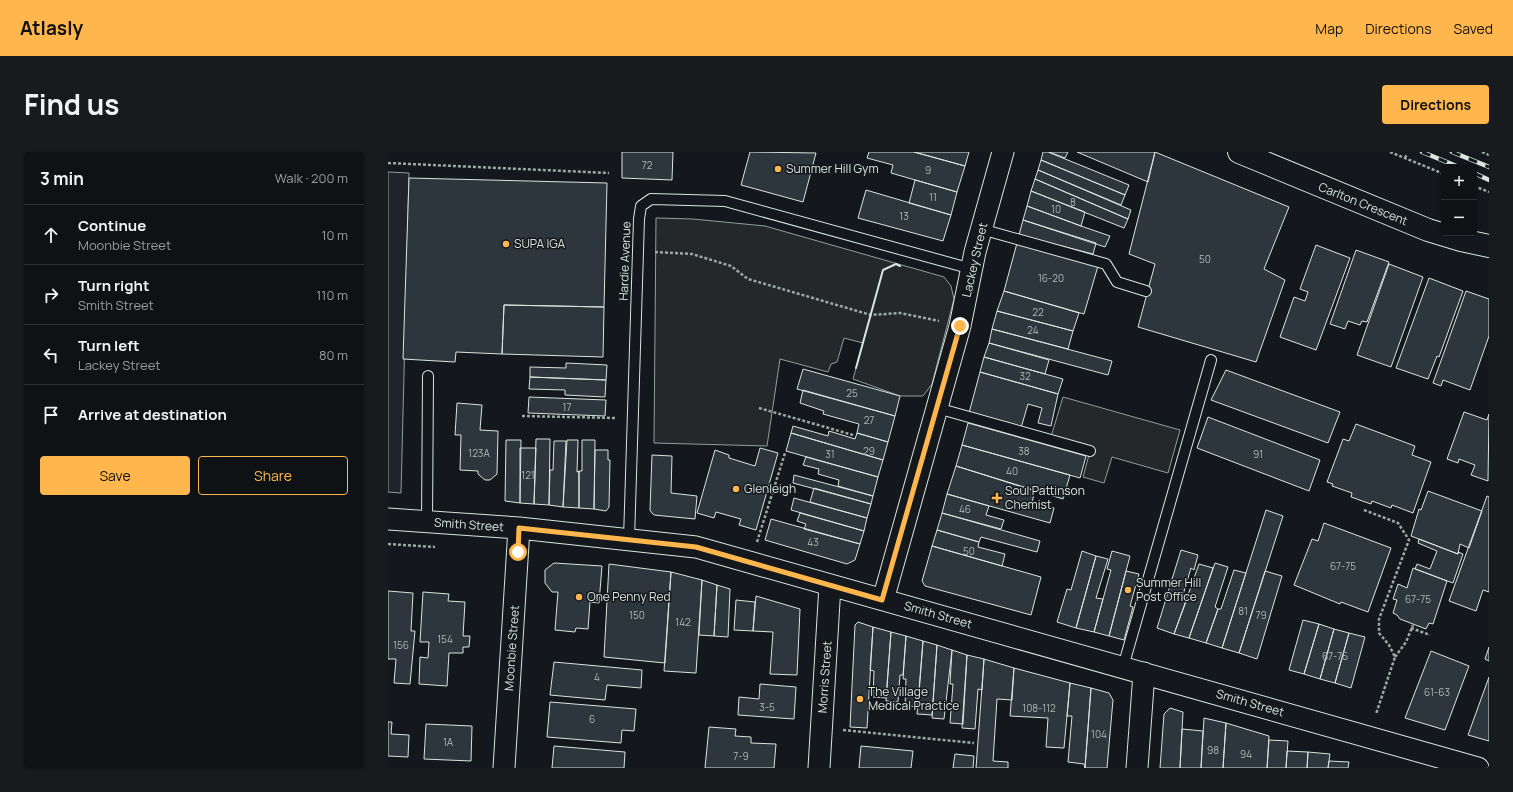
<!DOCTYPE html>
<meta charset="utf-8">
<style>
:root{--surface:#0f1215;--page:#181b1e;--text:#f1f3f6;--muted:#9b9ea0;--line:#2f3234;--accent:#ffb74d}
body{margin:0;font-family:Manrope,sans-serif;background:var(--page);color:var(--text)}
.controls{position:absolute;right:12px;top:12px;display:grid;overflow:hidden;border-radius:4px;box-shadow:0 1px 3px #0004}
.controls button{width:36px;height:36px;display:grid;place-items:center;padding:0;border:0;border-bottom:1px solid var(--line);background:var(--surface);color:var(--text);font:20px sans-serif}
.stop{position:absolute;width:12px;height:12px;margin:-9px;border:3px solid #ffb74d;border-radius:50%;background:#fff}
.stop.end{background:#ffb74d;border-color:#fff;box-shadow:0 1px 4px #0008}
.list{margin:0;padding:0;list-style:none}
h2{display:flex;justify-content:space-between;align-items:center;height:52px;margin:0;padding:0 16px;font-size:17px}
h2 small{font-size:13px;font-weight:400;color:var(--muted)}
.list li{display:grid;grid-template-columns:26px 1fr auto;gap:12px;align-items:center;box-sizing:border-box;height:60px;padding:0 16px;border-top:1px solid var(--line)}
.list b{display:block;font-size:15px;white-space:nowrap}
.list p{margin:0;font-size:13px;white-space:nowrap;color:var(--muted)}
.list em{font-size:13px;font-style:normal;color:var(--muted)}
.actions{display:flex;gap:8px;padding:12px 16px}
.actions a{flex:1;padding:9px 0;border:1px solid var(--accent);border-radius:4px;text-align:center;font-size:14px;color:var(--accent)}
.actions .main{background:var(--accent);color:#111}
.icon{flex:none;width:22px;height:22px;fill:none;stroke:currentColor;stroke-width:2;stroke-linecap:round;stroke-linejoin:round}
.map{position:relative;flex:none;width:1101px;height:616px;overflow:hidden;border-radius:4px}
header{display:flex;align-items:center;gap:24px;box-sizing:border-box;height:56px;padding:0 20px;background:var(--accent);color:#111}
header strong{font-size:19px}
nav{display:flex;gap:22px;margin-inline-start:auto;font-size:14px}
.intro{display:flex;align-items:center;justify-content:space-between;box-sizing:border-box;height:96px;padding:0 24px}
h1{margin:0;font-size:28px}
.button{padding:10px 18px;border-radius:4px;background:var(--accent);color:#111;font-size:14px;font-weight:700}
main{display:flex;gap:24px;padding:0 24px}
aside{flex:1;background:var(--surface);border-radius:4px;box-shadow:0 1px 3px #0004}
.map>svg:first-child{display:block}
.green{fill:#202428;stroke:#939e99}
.parking{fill:#24282b;stroke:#939e99}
.building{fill:#2c363c;stroke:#d8e6dc}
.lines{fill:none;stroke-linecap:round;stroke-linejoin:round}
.service-casing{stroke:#d8e6dc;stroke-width:12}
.minor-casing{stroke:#d8e6dc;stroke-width:23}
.secondary-casing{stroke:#d8e6dc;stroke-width:24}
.path{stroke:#9da8a2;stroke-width:2.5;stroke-dasharray:3 2;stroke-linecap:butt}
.service{stroke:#14181c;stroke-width:10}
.minor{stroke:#14181c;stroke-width:21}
.secondary{stroke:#14181c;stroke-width:22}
.rail-casing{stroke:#d8e6dc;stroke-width:4.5}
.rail{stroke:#14181c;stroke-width:3;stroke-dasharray:9;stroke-linecap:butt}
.wall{stroke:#d8e6dc;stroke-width:2}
.route{stroke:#ffb74d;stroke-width:5}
.poi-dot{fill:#ffb74d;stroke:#14181c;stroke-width:1.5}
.labels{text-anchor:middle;stroke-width:3;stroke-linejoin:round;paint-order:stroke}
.number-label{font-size:10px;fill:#adbab4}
.poi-label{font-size:12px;fill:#d8e6dc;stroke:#14181c;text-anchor:start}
.street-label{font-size:12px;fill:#d8e6dc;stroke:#14181c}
</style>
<header>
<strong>Atlasly</strong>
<nav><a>Map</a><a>Directions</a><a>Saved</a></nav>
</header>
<div class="intro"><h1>Find us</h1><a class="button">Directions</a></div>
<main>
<aside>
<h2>3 min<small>Walk · 200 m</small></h2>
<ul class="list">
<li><svg class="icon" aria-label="ahead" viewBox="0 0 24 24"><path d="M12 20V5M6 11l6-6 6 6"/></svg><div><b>Continue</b><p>Moonbie Street</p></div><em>10 m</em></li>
<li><svg class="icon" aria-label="right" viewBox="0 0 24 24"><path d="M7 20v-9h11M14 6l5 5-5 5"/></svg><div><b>Turn right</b><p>Smith Street</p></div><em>110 m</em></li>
<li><svg class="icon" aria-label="left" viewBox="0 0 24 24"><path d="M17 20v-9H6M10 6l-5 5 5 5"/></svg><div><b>Turn left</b><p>Lackey Street</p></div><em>80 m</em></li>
<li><svg class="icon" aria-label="arrive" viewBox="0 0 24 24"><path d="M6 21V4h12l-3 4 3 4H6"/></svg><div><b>Arrive at destination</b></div></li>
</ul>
<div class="actions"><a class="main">Save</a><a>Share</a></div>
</aside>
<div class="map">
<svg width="1101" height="616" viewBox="0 0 1101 616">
<rect width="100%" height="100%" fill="#14181c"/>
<!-- green -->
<path class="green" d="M0 20 21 21 13 341 0 340Z"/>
<!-- parking -->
<path class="parking" d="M268 66 305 67 377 74 556 125 563 134 566 147 544 232 535 244H512L465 227 475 191 456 186 449 210 443 212 440 220 392 207 379 294 266 291Z
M675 245 792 278 780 321 724 305 716 331 695 325 702 299 662 288Z"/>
<!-- building -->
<path class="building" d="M234 0H285L284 28 234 26Z
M362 0 428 1 415 50 353 33Z
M481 0H526L577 14 569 40 503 21 505 13 479 6Z
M526 0H581L577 14Z
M655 0H660L741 33 737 43 653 8Z
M661 0H680L677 6Z
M689 0H767L760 30Z
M767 0 901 55 876 117 897 128 868 210 750 175 767 112 741 102Z
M653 8 737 43 733 53 650 18Z
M650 18 743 58 740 67 647 27Z
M21 26 219 31 216 155 116 153 114 202 68 200 67 210 15 207Z
M647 27 740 67 736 76 643 39Z
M527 28 569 40 563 63 521 51Z
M478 38 563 63 555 89 470 66Z
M643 39 697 60 693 74 639 54Z
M639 54 693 74 722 84 717 95 635 68Z
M635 68 708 91 705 102 631 83Z
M629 91 710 114 696 162 616 139Z
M928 93 962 106 928 198 892 185 906 145 917 149 920 140 912 137Z
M968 98 1001 110 979 170 974 169 972 173 960 169 957 177 942 172Z
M1001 112 1035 125 1003 215 969 203Z
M1041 126 1075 139 1051 205 1049 204 1040 227 1008 216Z
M616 139 691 161 685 179 609 159Z
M1078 139 1101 147V184L1082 238 1055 228 1053 234 1045 231Z
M116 153 216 155 215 205 114 202Z
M609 159 685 179 680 197 604 177Z
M604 177 724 209 720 223 601 191Z
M601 191 661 208 657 222 596 205Z
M596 205 675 227 670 242 592 220Z
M178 211 219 213 218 228 142 225V215L178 216Z
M415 217 512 244 507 264 409 237Z
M838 218 952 260 940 291 823 248Z
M592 220 670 242 663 274 650 271 654 256 640 252 633 276 581 261Z
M142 225 218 228 217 245 177 243V238L141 237Z
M415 238 507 264 500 290 469 281 471 272 435 262 436 259 412 251Z
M141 245 218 248 217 264 140 261Z
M69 251 94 253 92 278 110 279 109 322 102 328H97L90 322V319L72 318 73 283H67Z
M1076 260 1099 268 1101 262 1100 329 1083 323 1087 313 1071 307 1070 311 1059 307Z
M820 265 932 308 921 339 809 296Z
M580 271 698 304 692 326 574 293Z
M968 272 1027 294 1024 303 1043 310 1025 361 1004 353 1003 356 984 349 983 352 963 345 964 341 944 334 945 332 939 330 955 287 961 289Z
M405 274 440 284 441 279 467 287 469 281 500 290 495 308 403 281Z
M403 281 495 308 490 325 398 299Z
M148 287H162L161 353 146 352Z
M118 288H133L132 351 117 349Z
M179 288H190L189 320 191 319V356L175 355Z
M194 288H207L206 357 191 356V319H194Z
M166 289H178L175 355 161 353 162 318H165Z
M574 293 682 323 675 347 568 314Z
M132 296H148L146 352 132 351Z
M372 296 390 301 368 378 351 373 353 367 328 360 326 366 309 361 327 298 341 303V306L367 314Z
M207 298H220V308H222L221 355 218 359 206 357Z
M264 303 284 304 283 341 309 344 307 367 266 363 264 361 262 358Z
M418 305 490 325 485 344 450 334 451 328 430 322 431 317 415 313Z
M568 314 647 339 644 350 666 356 662 371 559 342Z
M406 323 485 344 483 352 405 331Z
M426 336 483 352 479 366 422 350Z
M1040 339 1094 359 1081 396 1072 392 1070 402 1023 384 1031 357 1033 358Z
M559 342 601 354 598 363 616 368 613 377 554 361Z
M1099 344 1101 345V440L1095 438 1088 459 1061 449Z
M406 346 479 366 476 379 403 358Z
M878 358 895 364 851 501 834 496Z
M412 361 476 379 472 392 416 377 418 372 409 369Z
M554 361 652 389 649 400 593 385 591 390 549 378Z
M383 367 472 392 467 408 459 412 377 388Z
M936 371 1003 396 980 460 953 450 952 452 906 433 924 387 930 389Z
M549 378 591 390 590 395 617 402 614 414 544 394Z
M1031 387 1070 402V400L1075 402 1065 431 1027 417 1029 412 1042 417 1049 399 1030 391Z
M544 394 653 425 643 463 537 434 534 429Z
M793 398 810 403 806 418 803 416 794 446 799 447 786 482 769 476Z
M694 399 708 404 688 476 669 470 679 437 683 438Z
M724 399 742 404 721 484 706 480 723 418 719 417Z
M708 404 720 407 708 446 715 447 706 480 688 476Z
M166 411 214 414 211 451 202 450 200 477 188 476 187 480 167 478 170 440H164L157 431V418Z
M827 411 840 415 827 455 830 457 818 491 801 486Z
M221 412 283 420 277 511 216 505Z
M811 412 825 416 801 486 786 482Z
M1025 416 1059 429 1045 472 1041 471 1038 477 1012 467 1009 463 1005 461 1009 448 1005 447 1010 432 1019 436Z
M846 418 858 421 834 496 818 491 830 457H833Z
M738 419 751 422 742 454 745 455 736 488 721 484Z
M877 419 894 424 869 507 851 501Z
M283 420 314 428 308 521 276 519Z
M314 428 329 433 326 484 311 483Z
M329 433 342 437 340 485 326 484Z
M0 439 25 441 23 479H27L22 532 6 531 8 507H0Z
M35 440 61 442 60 449 77 450 75 484H82L81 495H75V501H61L59 534 31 532 32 505 40 506 41 490H32Z
M368 444 412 457 409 523 382 522 385 480 365 479Z
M348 448 367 450 365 479 346 478Z
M915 468 931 472 916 522 901 518Z
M470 470 485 475 479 576 462 575 467 473Z
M931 472 946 477 932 527 916 522Z
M485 475 503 480 498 546 485 545 486 519 482 518Z
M946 477 961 481 947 531 932 527Z
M503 480 518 484 515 523H512L510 550 498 549Z
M961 481 977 485 963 536 947 531Z
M518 484 535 489 530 555 517 554 518 527H515Z
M535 489 549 493 544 563 529 562Z
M549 493 564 498 556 567 544 566Z
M1101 495V509L1097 507Z
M564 498 579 503 575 572 562 571 565 532H562Z
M1043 499 1081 514 1057 578 1017 566Z
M579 503 596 507 594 538 590 537 587 577 574 576Z
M596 507 626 516 624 548 609 547 605 609 620 610V616H588Z
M166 510 254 518 253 536 219 533 217 548 162 543Z
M626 516 682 531 676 596 658 595 660 566 622 564Z
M1101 525V589L1080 583Z
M682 531 703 536 697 616 696 612 680 610 684 564H679Z
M372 532 408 535 406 567 350 563 351 545 371 547Z
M703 536 721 541 725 548 719 616H697Z
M162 550 248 557 246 579 234 578 233 591 159 585Z
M782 556 795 560 792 616H772L776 562Z
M816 566 838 571 835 616H813Z
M0 570H4L3 582 21 583 20 605 0 604Z
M838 571 881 584 879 616H835Z
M38 572 84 574 83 609 36 607Z
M321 575 348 577 347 584 363 585V591L388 592 386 616H317Z
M794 577 815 579 813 616H792Z
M881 588 900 589 898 616H879Z
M166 594 237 600 236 616H164Z
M473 594 525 599 523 616H471Z
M899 599 920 600 919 616H898Z
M920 600 942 602 940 616H919Z
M567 602 586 604 585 616H565Z
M941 609 961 610 960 616H940Z"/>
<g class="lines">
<!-- service casing -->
<g class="service-casing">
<path id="service" d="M593 77 718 112 729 130 758 139
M549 256 702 299
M39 370 40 224
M241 387 251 67 253 54 263 47 337 49 584 117
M735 515 823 208"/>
</g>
<!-- minor casing -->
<g class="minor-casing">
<path id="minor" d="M0 367 131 376 308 395 1090 616
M495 448 572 174 587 100 615 0
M116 616 131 376
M431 616 442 433
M749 616 756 521"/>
</g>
<!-- secondary casing -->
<g class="secondary-casing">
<path id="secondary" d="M851 0 1040 78 1073 88 1101 94"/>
</g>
<!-- path -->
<path class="path" d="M1002 0 1056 22
M1094 0 1101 3
M1017 6 1019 2
M0 11 221 21
M1086 34 1101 40
M267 100 304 102 343 114 360 127 483 163 512 161 551 169
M371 256 465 283
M134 264 227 266
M976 358 1010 371 1021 388 991 467V481L1001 493 1007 505 988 562
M369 390 397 301
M0 392 47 395
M1023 476 1042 483
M1007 505 1018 490 1025 473
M455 578 586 591"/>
<!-- service -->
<use href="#service" class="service"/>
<!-- minor -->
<use href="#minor" class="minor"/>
<!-- secondary -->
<use href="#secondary" class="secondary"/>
<!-- rail casing -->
<g class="rail-casing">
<path id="rail" d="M1034 0 1071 15
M1064 0 1101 15
M1086 21 1101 28"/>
</g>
<!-- rail -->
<use href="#rail" class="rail"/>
<!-- wall -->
<path class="wall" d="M468 216 495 118 508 112 512 114"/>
</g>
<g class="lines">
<!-- route -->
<path class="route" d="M130 400 131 376 308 395 494 448 572 174"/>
</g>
<!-- markers -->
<g class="poi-dot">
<circle cx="390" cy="17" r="4"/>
<circle cx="118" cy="92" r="4"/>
<circle cx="348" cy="337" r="4"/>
<path d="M607 340h4v4h4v4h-4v4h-4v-4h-4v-4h4z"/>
<circle cx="740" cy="438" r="4"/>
<circle cx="191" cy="445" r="4"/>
<circle cx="472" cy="547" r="4"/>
</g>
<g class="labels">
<!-- number labels -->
<g class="number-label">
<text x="259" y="17">72</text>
<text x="540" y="22">9</text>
<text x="545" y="49">11</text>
<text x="685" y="54">8</text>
<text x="668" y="61">10</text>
<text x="516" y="68">13</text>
<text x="817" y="111">50</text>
<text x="663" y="130">16-20</text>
<text x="650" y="164">22</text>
<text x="645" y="182">24</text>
<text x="637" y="228">32</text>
<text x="464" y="245">25</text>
<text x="179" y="259">17</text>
<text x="481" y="272">27</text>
<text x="481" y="303">29</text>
<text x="636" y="303">38</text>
<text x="91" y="305">123A</text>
<text x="442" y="306">31</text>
<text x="870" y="306">91</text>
<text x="624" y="323">40</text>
<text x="140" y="327">121</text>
<text x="577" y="361">46</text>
<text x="425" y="394">43</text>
<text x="581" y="403">50</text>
<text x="955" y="418">67-75</text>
<text x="1030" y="451">67-75</text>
<text x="855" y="463">81</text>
<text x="249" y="467">150</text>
<text x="873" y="467">79</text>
<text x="295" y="474">142</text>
<text x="57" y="491">154</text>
<text x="13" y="497">156</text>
<text x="947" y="508">67-75</text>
<text x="209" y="529">4</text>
<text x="1049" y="544">61-63</text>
<text x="379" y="559">3-5</text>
<text x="651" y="560">108-112</text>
<text x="204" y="571">6</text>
<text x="711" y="586">104</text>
<text x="60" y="594">1A</text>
<text x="825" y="602">98</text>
<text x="858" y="606">94</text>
<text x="353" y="608">7-9</text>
</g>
<!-- poi labels -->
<g class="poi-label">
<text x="398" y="21">Summer Hill Gym</text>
<text x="126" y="96">SUPA IGA</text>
<text x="356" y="341">Glenleigh</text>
<text x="617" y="343">Soul Pattinson<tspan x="617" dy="14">Chemist</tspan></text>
<text x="748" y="435">Summer Hill<tspan x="748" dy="14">Post Office</tspan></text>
<text x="199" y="449">One Penny Red</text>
<text x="480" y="544">The Village<tspan x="480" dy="14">Medical Practice</tspan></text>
</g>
<!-- street labels -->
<g class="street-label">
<text transform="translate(975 52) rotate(22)" y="4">Carlton Crescent</text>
<text transform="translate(587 108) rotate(-77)" y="4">Lackey Street</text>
<text transform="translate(237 109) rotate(-88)" y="4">Hardie Avenue</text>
<text transform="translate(81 373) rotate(4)" y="4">Smith Street</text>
<text transform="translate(550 463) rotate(16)" y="4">Smith Street</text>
<text transform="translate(124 496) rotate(-86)" y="4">Moonbie Street</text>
<text transform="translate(437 525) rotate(-86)" y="4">Morris Street</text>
<text transform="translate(862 551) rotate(16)" y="4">Smith Street</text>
</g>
</g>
</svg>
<div class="controls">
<button>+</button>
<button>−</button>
</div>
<div class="stop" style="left:130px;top:400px"></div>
<div class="stop end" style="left:572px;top:174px"></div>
</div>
</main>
